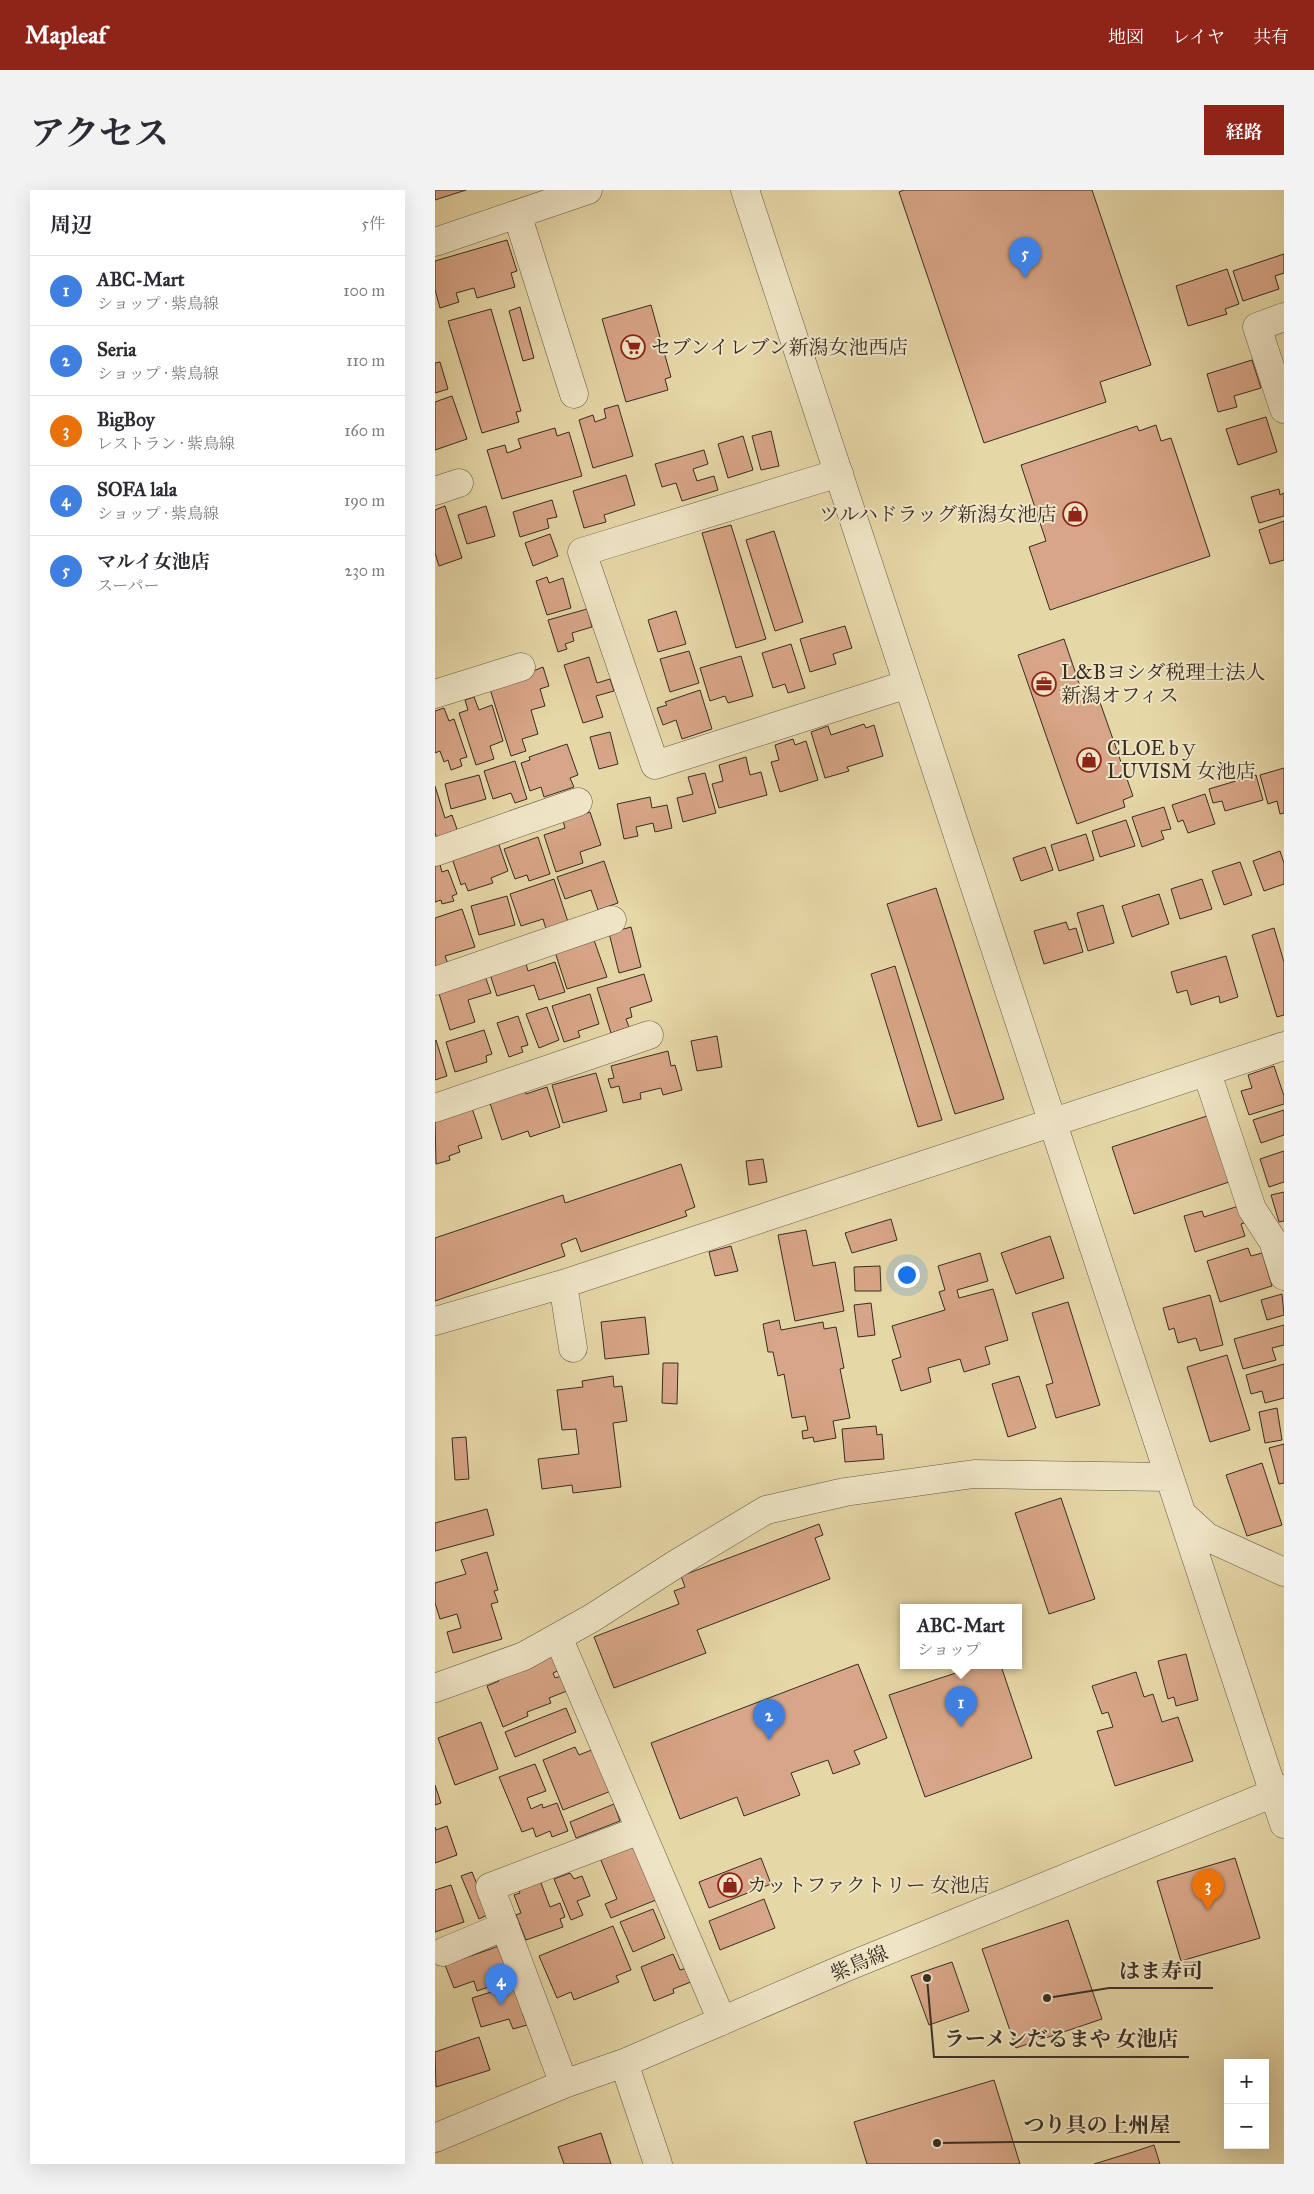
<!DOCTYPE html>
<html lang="ja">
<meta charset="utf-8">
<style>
:root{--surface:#fff;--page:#f2f2f3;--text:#2b2b33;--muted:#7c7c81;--line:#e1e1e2;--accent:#8f2418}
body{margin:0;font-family:"IM FELL Great Primer","Noto Serif JP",serif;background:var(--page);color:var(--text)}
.controls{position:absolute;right:15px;bottom:15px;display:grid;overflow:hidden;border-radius:0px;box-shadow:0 5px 20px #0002}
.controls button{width:45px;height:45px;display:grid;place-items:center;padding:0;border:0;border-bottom:1px solid var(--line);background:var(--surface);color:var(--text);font:25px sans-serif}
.you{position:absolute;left:471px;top:1084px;width:18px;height:18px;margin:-12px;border:4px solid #fff;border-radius:50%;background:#1a73e8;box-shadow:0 0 0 8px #1a73e833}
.badge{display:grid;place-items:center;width:32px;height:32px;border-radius:50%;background:var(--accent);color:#fff;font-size:16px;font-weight:700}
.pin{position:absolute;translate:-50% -41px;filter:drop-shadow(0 1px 2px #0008)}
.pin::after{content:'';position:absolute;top:26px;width:18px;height:15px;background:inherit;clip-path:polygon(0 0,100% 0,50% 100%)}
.popup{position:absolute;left:465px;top:1414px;width:122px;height:65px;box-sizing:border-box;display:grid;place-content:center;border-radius:0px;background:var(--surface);filter:drop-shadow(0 1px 4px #0005);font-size:16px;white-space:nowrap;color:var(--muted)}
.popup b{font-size:19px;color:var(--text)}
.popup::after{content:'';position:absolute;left:50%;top:100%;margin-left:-10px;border:10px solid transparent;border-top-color:var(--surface)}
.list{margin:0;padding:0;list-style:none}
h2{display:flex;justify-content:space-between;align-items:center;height:65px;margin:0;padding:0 20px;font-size:21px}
h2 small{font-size:16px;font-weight:400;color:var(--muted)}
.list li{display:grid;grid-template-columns:32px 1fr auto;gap:15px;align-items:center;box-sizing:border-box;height:70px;padding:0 20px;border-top:1px solid var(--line)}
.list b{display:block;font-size:19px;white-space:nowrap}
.list p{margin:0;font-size:16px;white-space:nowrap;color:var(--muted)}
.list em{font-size:16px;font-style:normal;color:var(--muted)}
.map{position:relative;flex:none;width:849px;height:1974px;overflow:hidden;border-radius:0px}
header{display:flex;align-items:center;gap:30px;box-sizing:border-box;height:70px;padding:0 25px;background:var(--accent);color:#fff}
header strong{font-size:24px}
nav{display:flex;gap:28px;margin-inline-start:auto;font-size:18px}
.intro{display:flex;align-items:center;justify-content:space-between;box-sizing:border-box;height:120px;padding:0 30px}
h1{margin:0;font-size:35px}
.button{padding:12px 22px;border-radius:0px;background:var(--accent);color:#fff;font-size:18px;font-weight:700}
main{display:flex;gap:30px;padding:0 30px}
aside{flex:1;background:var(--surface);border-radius:0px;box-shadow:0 5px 20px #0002}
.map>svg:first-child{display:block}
.building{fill:#d7a587;stroke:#382d23}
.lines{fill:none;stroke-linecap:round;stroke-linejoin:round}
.minor-casing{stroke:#645844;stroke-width:29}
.minor{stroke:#efe5c6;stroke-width:28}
.labels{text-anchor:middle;stroke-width:4;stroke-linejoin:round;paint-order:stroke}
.poi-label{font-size:20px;fill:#382d23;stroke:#efe5c6;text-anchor:start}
.street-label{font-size:20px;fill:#382d23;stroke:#efe5c6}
.leader{fill:none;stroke:#382d23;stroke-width:2}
.callout-dot{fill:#382d23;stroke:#efe5c6;stroke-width:2}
.callout-label{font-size:21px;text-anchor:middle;font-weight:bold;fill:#382d23;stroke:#efe5c6;stroke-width:4;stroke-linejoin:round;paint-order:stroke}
</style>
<header>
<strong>Mapleaf</strong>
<nav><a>地図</a><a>レイヤ</a><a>共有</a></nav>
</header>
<div class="intro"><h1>アクセス</h1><a class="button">経路</a></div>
<main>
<aside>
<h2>周辺<small>5件</small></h2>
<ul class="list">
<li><span class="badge" style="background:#3f7fe0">1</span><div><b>ABC-Mart</b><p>ショップ · 紫鳥線</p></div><em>100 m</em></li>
<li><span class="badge" style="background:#3f7fe0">2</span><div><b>Seria</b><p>ショップ · 紫鳥線</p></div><em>110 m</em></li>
<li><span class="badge" style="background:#e8710a">3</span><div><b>BigBoy</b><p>レストラン · 紫鳥線</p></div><em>160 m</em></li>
<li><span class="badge" style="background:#3f7fe0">4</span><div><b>SOFA lala</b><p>ショップ · 紫鳥線</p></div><em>190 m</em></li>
<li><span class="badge" style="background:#3f7fe0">5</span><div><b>マルイ女池店</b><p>スーパー</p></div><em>230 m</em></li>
</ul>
</aside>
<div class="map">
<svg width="849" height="1974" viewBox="0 0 849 1974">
<rect width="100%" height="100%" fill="#e6d7a7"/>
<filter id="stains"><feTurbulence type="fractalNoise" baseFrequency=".004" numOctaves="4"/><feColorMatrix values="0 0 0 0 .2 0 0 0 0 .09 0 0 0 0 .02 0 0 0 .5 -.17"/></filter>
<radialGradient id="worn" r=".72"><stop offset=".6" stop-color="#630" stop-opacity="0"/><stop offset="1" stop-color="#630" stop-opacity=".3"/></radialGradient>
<!-- building -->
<path class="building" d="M0 0H31L0 10Z
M469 0H657L716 175 665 192 671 212 549 253 464 2Z
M72 50 82 81 76 83 80 97 42 108 39 98 21 103 24 112 5 118 0 100V71Z
M849 64V83L840 86 844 99 808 111 798 81Z
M792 79 804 114 790 119 792 124 753 136 741 96Z
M216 115 236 187 230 189 233 200 191 212 167 129Z
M85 117 99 168 88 171 74 121Z
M56 119 86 221 81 222 84 232 47 243 13 131Z
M817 170 826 198 799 206 802 217 783 222 772 184Z
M5 172 13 199 0 203V173Z
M17 206 32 249 0 260V212Z
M183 215 198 266 158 278 144 230 158 225 160 232 171 228 169 219Z
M831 227 842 262 803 275 791 239Z
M721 235 726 251 736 248 775 366 615 420 594 357 611 351 586 275 702 236 704 241Z
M120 238 122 246 134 242 147 286 67 309 52 260 70 255 72 263 86 258 83 249Z
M336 241 344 276 326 280 317 246Z
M308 246 318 280 293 288 283 254Z
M269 260 273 274 258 279 262 291 279 286 283 300 247 311 241 293 227 297 220 274Z
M191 285 200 315 169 325 171 332 149 338 138 301Z
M844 299 845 305 849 303V326L824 333 816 307Z
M117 310 122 327 112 329 114 338 85 347 78 322Z
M10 316 27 368 4 376 0 363V320Z
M51 316 60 346 32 354 23 325Z
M849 331V370L835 374 824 340Z
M296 335 331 449 301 458 267 343Z
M339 341 368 432 340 441 311 350Z
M115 344 123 366 98 376 90 353Z
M112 387 114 393 128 388 136 418 112 425 101 391Z
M152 419 157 437 137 443 139 451 130 454 132 459 123 462 113 430Z
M241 421 251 454 223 462 213 430Z
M410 436 417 458 398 464 401 474 375 482 365 449Z
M629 449 648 505 661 501 698 606 688 610 690 617 642 634 583 465Z
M356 454 370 498 353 503 350 494 338 498 327 463Z
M254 461 264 493 235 502 225 469Z
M306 466 318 506 293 513 290 506 275 511 265 478Z
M154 467 162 493 175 489 179 501 161 506 168 527 148 533 129 475Z
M108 477 114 496 105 499 110 516 96 520 103 544 87 549 91 561 76 566 55 499Z
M265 500 277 539 247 549 241 530 228 535 222 518 232 515 230 512Z
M39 507 44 520 57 515 68 551 55 556 59 569 41 575 24 523 33 520 30 510Z
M9 518 14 531 19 529 32 567 25 569 27 576 16 580 13 570 9 572 5 561 0 563V521Z
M429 534 431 538 439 535 448 566 412 577 414 581 390 588 376 542 393 536 396 545Z
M175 542 183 574 164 579 155 547Z
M358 549 360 555 371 551 383 590 345 602 336 572 344 570 340 555Z
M132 554 143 585 135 588 139 597 109 607 106 597 95 601 86 573 95 570 94 567Z
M311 567 315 585 326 582 332 605 284 618 277 594 288 591 284 575Z
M80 571 92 609 80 613 76 603 58 609 49 581Z
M849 578V623L845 624 842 611 833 614 825 585Z
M270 583 281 623 248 632 242 608 258 604 253 587Z
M44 585 51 609 16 619 10 594Z
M821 585 828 610 790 621 787 611 778 613 774 599Z
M0 596 10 628 17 625 23 642 2 649 0 643Z
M770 604 780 634 753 643 748 630 743 632 737 615Z
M215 607 217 618 232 615 237 638 220 642 218 633 201 637 203 646 189 649 182 614Z
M729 617 736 639 726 641 729 649 707 657 697 627Z
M155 622 166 655 145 662 148 673 121 682 109 645 130 638 128 631Z
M691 630 700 656 665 667 657 641Z
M651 644 659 670 624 681 616 655Z
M103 647 115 684 94 691 92 685 80 689 69 659Z
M63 652 73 681 56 688 58 693 33 701 30 693 26 695 17 668Z
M610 657 618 680 586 691 578 668Z
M845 661 849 673V694L829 701 818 671Z
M4 671 7 682 13 680 22 704 17 706 19 711 7 714 6 710 0 712V672Z
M169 671 183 713 163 720 156 700 130 709 122 687Z
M805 672 817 705 789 715 777 681Z
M119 689 133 732 111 739 108 729 86 736 75 704Z
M767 689 777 719 745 729 736 699Z
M501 698 569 909 520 924 452 714Z
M724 704 734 734 697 747 687 716Z
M72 706 80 735 44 745 36 716Z
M668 715 679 753 653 761 642 723Z
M27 719 40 757 10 766 13 774 0 778V728Z
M631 732 634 740 641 738 648 762 609 774 599 741Z
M196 737 206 777 184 783 174 743Z
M839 738 849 772V825L842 827 817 745Z
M159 750 172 787 132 799 120 762Z
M791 766 803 807 785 813 784 806 756 815 752 800 742 803 736 782Z
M90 770 93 781 120 772 130 802 104 810 99 795 62 806 54 781Z
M460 776 507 930 483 937 436 784Z
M49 783 56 803 33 810 40 832 15 840 2 797Z
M209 784 217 811 195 818 197 827 191 829 194 837 176 843 162 798Z
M155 804 164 834 143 841 145 847 129 852 117 816Z
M112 817 124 850 104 858 91 824Z
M83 826 93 855 86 857 88 862 74 867 62 833Z
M49 840 57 864 51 866 52 872 20 882 11 852Z
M282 846 287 877 262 881 256 851Z
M1 850 12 886 0 890V851Z
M233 861 236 876 240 875 247 900 228 905 226 898 205 903 206 909 188 913 184 896 176 898 173 889 179 888 176 876Z
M839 876 849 906V914L814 925 806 901 817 898 813 885Z
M161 883 172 921 128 933 117 895Z
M112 897 125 937 95 947 93 941 67 950 54 910 90 898 91 904Z
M36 915 47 948 23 956 25 962 14 966 15 970 1 974 0 927Z
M849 920V945L826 953 818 930Z
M772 926 794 992 699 1024 677 957Z
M849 961V992L834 997 825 969Z
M328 969 332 992 314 995 311 971Z
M246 974 260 1017 250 1021 252 1026 146 1062 141 1048 126 1054 130 1066 0 1111V1048L128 1005 130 1013Z
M849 1002V1031L844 1032 836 1005Z
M810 1014 815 1031 806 1034 810 1046 760 1062 749 1026 767 1021 769 1027Z
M456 1029 462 1050 417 1063 410 1043Z
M371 1040 378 1076 400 1072 409 1121 360 1131 343 1045Z
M615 1046 629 1088 581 1104 566 1063Z
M296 1056 303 1081 280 1086 274 1062Z
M813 1058 816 1066 827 1063 837 1096 785 1112 772 1071Z
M545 1063 553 1091 522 1100 524 1108 558 1099 573 1150 550 1157 555 1174 529 1182 525 1169 493 1178 496 1192 466 1201 457 1170 466 1167 457 1136 510 1120 504 1102 510 1100 503 1076Z
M445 1076 446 1101H420L419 1077Z
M847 1104 849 1125 832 1130 826 1110Z
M775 1105 788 1155 765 1161 761 1148 743 1153 739 1138 734 1140 728 1118Z
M633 1112 665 1215 621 1228 611 1195 618 1193 597 1123Z
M436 1113 440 1145 423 1147 419 1115Z
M210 1127 214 1164 170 1169 166 1132Z
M344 1130 346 1140 388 1132 389 1139 401 1137 409 1178 405 1179 415 1228 398 1231 401 1248 379 1252 378 1247 368 1249 367 1241 373 1240 370 1226 357 1228 349 1184 343 1186 338 1162H333L328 1134Z
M849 1135V1155L837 1158 841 1170 808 1179 799 1149Z
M792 1165 815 1240 775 1252 752 1177Z
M228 1173H243L242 1214 227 1213Z
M849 1174V1208L830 1213 827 1201 816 1204 811 1185Z
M178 1186 179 1197 187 1196 192 1231 178 1233 186 1297 138 1303 137 1295 107 1299 103 1269 144 1264 141 1239 127 1240 122 1200 148 1197 147 1191Z
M584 1186 601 1238 573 1247 557 1194Z
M842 1218 847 1250 830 1253 824 1222Z
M441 1236 442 1245 447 1244 449 1269 410 1272 407 1239Z
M31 1247 34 1289 20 1290 17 1248Z
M849 1254V1293L844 1294 834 1258Z
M827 1273 847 1335 812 1346 791 1285Z
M626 1308 660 1409 614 1424 580 1323Z
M52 1319 59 1345 0 1361V1333Z
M384 1334 388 1345 380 1348 395 1389 262 1440 271 1463 179 1498 159 1447 244 1414 239 1401 250 1397 246 1386Z
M52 1362 63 1400 59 1401 63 1412 56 1414 67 1449 18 1463 12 1442 26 1438 22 1424 5 1429 0 1413V1393L31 1384 26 1370Z
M118 1461 125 1480 118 1483 120 1488 132 1484 137 1499 114 1508 116 1513 92 1522 93 1526 68 1537 52 1496 64 1491 61 1484Z
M751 1464 763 1510 741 1516 739 1507 733 1509 723 1471Z
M423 1474 452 1548 419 1561 425 1574 398 1584 393 1570 356 1583 365 1605 309 1626 302 1607 245 1629 216 1553Z
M542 1476H566L597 1568 490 1607 454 1505Z
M701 1482 709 1507 718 1504 727 1532 743 1527 758 1571 680 1596 662 1541 678 1537 673 1522 667 1524 657 1496Z
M131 1518 141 1542 80 1567 70 1542Z
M46 1532 63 1579 20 1595 3 1548Z
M140 1557 144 1565 159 1559 176 1601 128 1620 108 1570Z
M100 1574 111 1601 92 1608 96 1619 107 1614 108 1618 122 1613 133 1641 117 1647 115 1641 101 1647 98 1638 87 1642 64 1587Z
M0 1595 6 1613 0 1615Z
M179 1614 185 1631 141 1648 135 1632Z
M12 1636 22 1665 0 1673V1637L1 1640Z
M203 1652 226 1708 176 1728 170 1714 182 1709 165 1668Z
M326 1668 336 1694 274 1718 264 1692Z
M800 1668 825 1748 746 1771 722 1691Z
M37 1682 54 1724 44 1729 26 1686Z
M135 1683 139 1689 147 1686 155 1706 142 1711 148 1725 136 1730 119 1689Z
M103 1685 115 1717 125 1713 130 1727 125 1729 128 1737 91 1750 81 1725 86 1723 79 1705 85 1703 81 1693Z
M16 1695 29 1732 0 1742V1700Z
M329 1709 340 1738 285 1760 274 1731Z
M218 1719 230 1748 198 1762 185 1732Z
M633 1730 667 1829 581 1858 547 1759Z
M178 1736 196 1780 181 1786 184 1792 139 1810 136 1802 122 1808 104 1766Z
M67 1755 85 1786 42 1801 39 1791 19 1798 10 1775Z
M238 1764 245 1780 255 1777 261 1790 238 1799 239 1803 219 1811 206 1777Z
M517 1772 534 1821 494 1835 476 1786Z
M85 1793 88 1825 92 1835 78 1839 74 1829 46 1837 37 1808Z
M44 1847 55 1880 1 1897 0 1862Z
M559 1890 585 1974H432L419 1932Z
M166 1943 176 1974H129L123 1957Z
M719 1955 725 1974H659L698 1962Z"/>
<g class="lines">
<!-- minor casing -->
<g class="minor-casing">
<path id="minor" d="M310 0 849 1634
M82 24 139 204
M0 52 153 0
M849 127 822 137 849 219
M404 283 147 362 220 575 473 494
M0 301 24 293
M0 504 86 477
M0 662 143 612
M0 791 177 730
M772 883 817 1019 838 1051 849 1086
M0 918 214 845
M128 1094 138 1158
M0 1131 128 1094 849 856
M747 1324 772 1347 849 1382
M123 1447 287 1831
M0 1498 89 1466 157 1428 241 1374 331 1320 410 1302 539 1284 734 1287
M8 1762 70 1736
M189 1873 223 1974
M129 1894 55 1697 205 1640
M0 1948 129 1894 189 1873 412 1777 849 1599"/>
</g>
<!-- minor -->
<use href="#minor" class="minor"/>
</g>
<!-- icons -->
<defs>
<g id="supermarket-ring" transform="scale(1.25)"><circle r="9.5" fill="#efe5c6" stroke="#8f2418" stroke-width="1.5"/><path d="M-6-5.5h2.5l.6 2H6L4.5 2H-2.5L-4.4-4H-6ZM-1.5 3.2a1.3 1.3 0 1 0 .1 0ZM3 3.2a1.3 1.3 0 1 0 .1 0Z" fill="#8f2418"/></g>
<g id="shop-ring" transform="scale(1.25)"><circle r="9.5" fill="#efe5c6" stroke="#8f2418" stroke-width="1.5"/><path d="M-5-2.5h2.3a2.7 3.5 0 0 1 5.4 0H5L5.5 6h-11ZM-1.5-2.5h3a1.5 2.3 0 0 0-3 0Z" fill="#8f2418"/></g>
<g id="office-ring" transform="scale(1.25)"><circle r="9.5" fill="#efe5c6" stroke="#8f2418" stroke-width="1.5"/><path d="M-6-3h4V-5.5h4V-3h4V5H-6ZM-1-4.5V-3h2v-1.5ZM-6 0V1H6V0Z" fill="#8f2418"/></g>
</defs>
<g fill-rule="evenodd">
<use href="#supermarket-ring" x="198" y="157"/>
<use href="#shop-ring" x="640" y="324"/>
<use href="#office-ring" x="609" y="494"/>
<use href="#shop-ring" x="654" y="570"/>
<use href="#shop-ring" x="295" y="1695"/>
</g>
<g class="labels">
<!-- poi labels -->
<g class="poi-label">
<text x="216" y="164">セブンイレブン新潟女池西店</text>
<text x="622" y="331" text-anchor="end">ツルハドラッグ新潟女池店</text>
<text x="626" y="489">L&amp;Bヨシダ税理士法人<tspan x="626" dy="23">新潟オフィス</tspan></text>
<text x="672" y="565">CLOE bｙ<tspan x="672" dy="23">LUVISM 女池店</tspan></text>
<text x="312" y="1702">カットファクトリー 女池店</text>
</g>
<!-- street labels -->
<g class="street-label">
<text transform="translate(424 1773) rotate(-23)" y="7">紫鳥線</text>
</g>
</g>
<!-- callouts -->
<path class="leader" d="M612 1808L674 1798H778M492 1788L499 1867H754M502 1953L578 1952H745"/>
<g class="callout-dot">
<circle cx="612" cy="1808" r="5"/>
<circle cx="492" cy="1788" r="5"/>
<circle cx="502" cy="1953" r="5"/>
</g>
<g class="callout-label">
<text x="726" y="1788">はま寿司</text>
<text x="626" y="1856">ラーメンだるまや 女池店</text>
<text x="662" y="1942">つり具の上州屋</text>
</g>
<rect width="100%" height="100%" filter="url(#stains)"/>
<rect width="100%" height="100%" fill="url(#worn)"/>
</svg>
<div class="controls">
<button>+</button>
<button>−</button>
</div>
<div class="you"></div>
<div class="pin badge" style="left:526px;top:1537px;background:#3f7fe0">1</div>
<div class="popup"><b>ABC-Mart</b>ショップ</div>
<div class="pin badge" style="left:334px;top:1550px;background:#3f7fe0">2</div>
<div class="pin badge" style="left:773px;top:1720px;background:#e8710a">3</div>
<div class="pin badge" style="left:66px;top:1815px;background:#3f7fe0">4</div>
<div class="pin badge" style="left:590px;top:88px;background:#3f7fe0">5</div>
</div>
</main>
